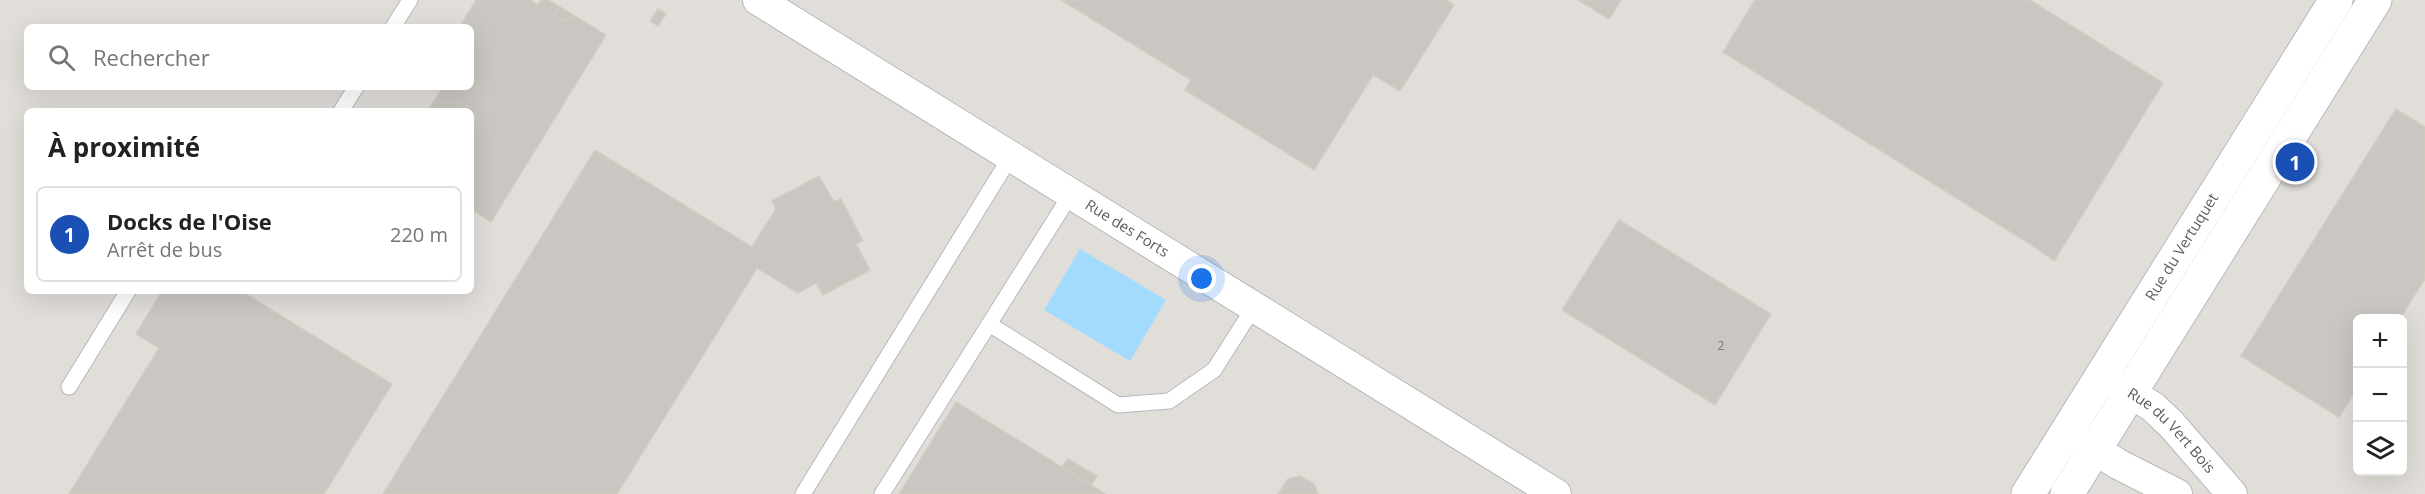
<!DOCTYPE html>
<html lang="fr">
<meta charset="utf-8">
<style>
:root{--surface:#fff;--page:#f2f2f2;--text:#222;--muted:#767676;--line:#e0e0e0;--accent:#111827}
body{margin:0;font-family:"Open Sans",sans-serif;background:var(--page);color:var(--text)}
.controls{position:absolute;right:18px;bottom:18px;display:grid;overflow:hidden;border-radius:9px;box-shadow:0 6px 24px #0002}
.controls button{width:54px;height:54px;display:grid;place-items:center;padding:0;border:0;border-bottom:2px solid var(--line);background:var(--surface);color:var(--text);font:30px sans-serif}
.you{position:absolute;left:1202px;top:279px;width:21px;height:21px;margin:-15px;border:4px solid #fff;border-radius:50%;background:#1a73e8;box-shadow:0 0 0 9px #1a73e833}
.badge{display:grid;place-items:center;width:39px;height:39px;border-radius:50%;background:var(--accent);color:#fff;font-size:20px;font-weight:700}
.pin{position:absolute;translate:-50% -50%;border:3px solid #fff;box-shadow:0 2px 6px #0006}
.list{margin:0;padding:0;list-style:none}
h2{display:flex;justify-content:space-between;align-items:center;height:78px;margin:0;padding:0 24px;font-size:26px}
h2 small{font-size:20px;font-weight:400;color:var(--muted)}
.list li{display:grid;grid-template-columns:39px 1fr auto;gap:18px;align-items:center;box-sizing:border-box;height:96px;margin:0 12px 12px;padding:0 12px;border:2px solid var(--line);border-radius:9px}
.list b{display:block;font-size:22px;white-space:nowrap}
.list p{margin:0;font-size:20px;white-space:nowrap;color:var(--muted)}
.list em{font-size:20px;font-style:normal;color:var(--muted)}
.icon{flex:none;width:33px;height:33px;fill:none;stroke:currentColor;stroke-width:2;stroke-linecap:round;stroke-linejoin:round}
.map{position:relative;flex:none;width:2425px;height:494px;overflow:hidden}
.search{position:absolute;background:var(--surface);box-shadow:0 6px 24px #0002;left:24px;top:24px;width:450px;height:66px;display:flex;align-items:center;gap:15px;box-sizing:border-box;padding:0 21px;border-radius:9px;color:var(--muted);font-size:22px}
.panel{position:absolute;background:var(--surface);box-shadow:0 6px 24px #0002;left:24px;top:108px;width:450px;height:186px;border-radius:9px}
.map>svg:first-child{display:block}
.industrial{fill:#e1deda;fill-rule:evenodd}
.water{fill:#a2dbfe}
.building{fill:#cac7c2;stroke:#d2ccc1;stroke-width:1.5}
.lines{fill:none;stroke-linecap:round;stroke-linejoin:round}
.lane-casing{stroke:#b5b9bd;stroke-width:17}
.street-casing{stroke:#b5b9bd;stroke-width:32}
.secondary-casing{stroke:#b6babf;stroke-width:35}
.lane{stroke:#fff;stroke-width:15}
.street{stroke:#fff;stroke-width:30}
.secondary{stroke:#fff;stroke-width:33}
.labels{text-anchor:middle;stroke-width:4.5;stroke-linejoin:round;paint-order:stroke}
.number-label{font-size:12px;fill:#77797b}
.street-label{font-size:15px;fill:#5b5f63;stroke:#fff}
</style>
<div class="map">
<svg width="2425" height="494" viewBox="0 0 2425 494">
<rect width="100%" height="100%" fill="#eeebe2"/>
<!-- industrial -->
<path class="industrial" d="M0 0H2425V494H0ZM27 27H471V87H27ZM27 111H471V291H27ZM2358 318H2402V472H2358Z"/>
<!-- water -->
<path class="water" d="M1080 249 1166 300 1130 361 1044 310Z"/>
<!-- building -->
<path class="building" d="M476 0H530L538 5 541 0H548L560 7 554 15 563 20 576 17 606 35 491 222 471 209V111H428L443 87H471V27H460Z
M1061 0H1447L1454 5 1400 91 1373 75 1314 170 1185 90 1191 80Z
M1578 0H1621L1609 19Z
M1755 0H2030L2163 83 2054 261 2038 249 1723 52Z
M560 7 576 17 563 20 554 15Z
M658 9 666 14 658 26 650 21Z
M2396 109 2425 127V279L2400 318H2358V387L2339 417 2241 356Z
M595 150 752 247 776 209 772 201 819 176 834 202 841 199 863 241 856 244 870 270 823 295 816 283 798 293 757 268 617 494H383Z
M1619 220 1771 314 1715 405 1562 310Z
M162 291H241L392 384 324 494H69L159 348 136 334Z
M956 402 1091 485 1105 494H899Z
M1068 459 1097 476 1091 485 1062 467Z
M1300 476 1314 484 1318 494H1278L1288 479Z"/>
<g class="lines">
<!-- lane casing -->
<g class="lane-casing">
<path id="lane" d="M393 27 410 0
M341 111 356 87
M989 324 1118 405 1169 401 1214 370 1254 307
M69 387 128 291
M803 494 1011 156
M882 494 1071 194"/>
</g>
<!-- street casing -->
<g class="street-casing">
<g id="street">
<path id="s1" d="M758 0 1556 494"/>
<path id="s2" d="M2110 380 2153 407 2171 424 2232 494"/>
<path d="M2075 437 2118 464 2177 494"/>
</g>
</g>
<!-- secondary casing -->
<g class="secondary-casing">
<g id="secondary">
<path id="s3" d="M2028 494 2336 0"/>
<path d="M2067 494 2375 0"/>
</g>
</g>
<!-- lane -->
<use href="#lane" class="lane"/>
<!-- street -->
<use href="#street" class="street"/>
<!-- secondary -->
<use href="#secondary" class="secondary"/>
</g>
<g class="labels">
<!-- number labels -->
<g class="number-label">
<text x="1721" y="350">2</text>
</g>
<!-- street labels -->
<g class="street-label">
<text dy="5" stroke="none"><textPath href="#s1" startOffset="434">Rue des Forts</textPath></text>
<text dy="5" stroke="none"><textPath href="#s3" startOffset="291">Rue du Vertuquet</textPath></text>
<text dy="5" stroke="none"><textPath href="#s2" startOffset="80">Rue du Vert Bois</textPath></text>
</g>
</g>
</svg>
<div class="controls">
<button>+</button>
<button>−</button>
<button><svg class="icon" aria-label="layers" viewBox="0 0 24 24"><path d="M12 4l9 5-9 5-9-5zM3 14l9 5 9-5"/></svg></button>
</div>
<div class="you"></div>
<div class="pin badge" style="left:2295px;top:162px;background:#1a4fb4">1</div>
<div class="search"><svg class="icon" aria-label="search" viewBox="0 0 24 24"><circle cx="10" cy="10" r="6"/><path d="M15 15l6 6"/></svg>Rechercher</div>
<section class="panel">
<h2>À proximité<small></small></h2>
<ul class="list">
<li><span class="badge" style="background:#1a4fb4">1</span><div><b>Docks de l'Oise</b><p>Arrêt de bus</p></div><em>220 m</em></li>
</ul>
</section>
</div>
